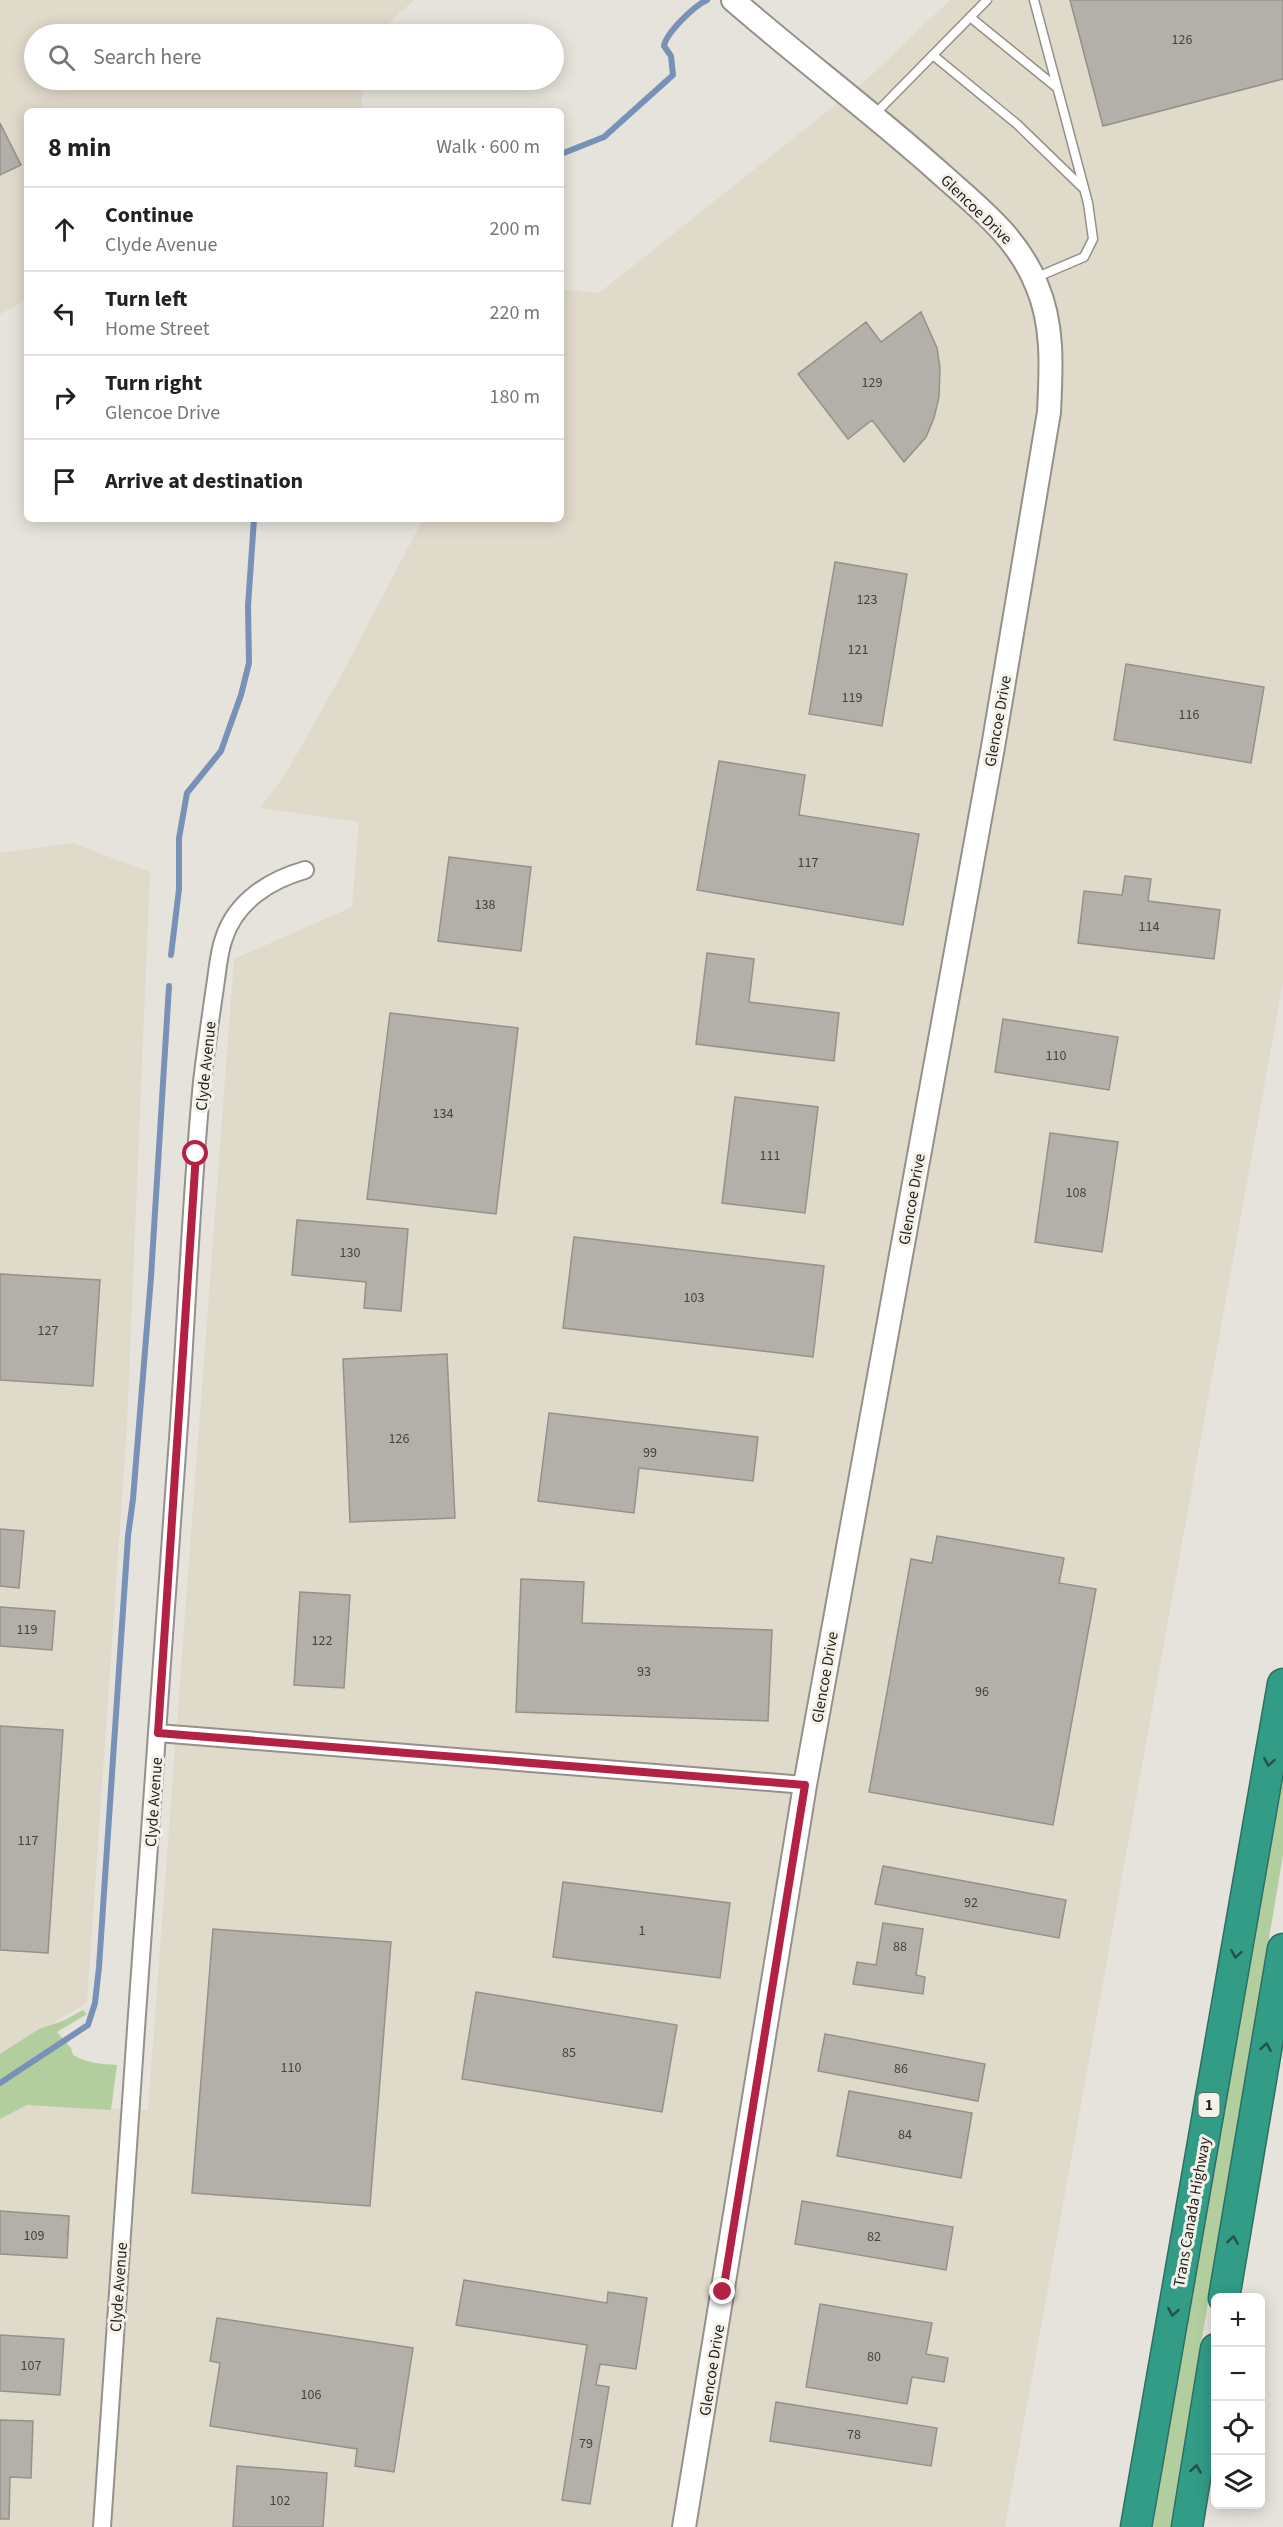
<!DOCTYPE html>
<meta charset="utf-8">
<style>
:root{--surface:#fff;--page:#f6f6f6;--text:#222;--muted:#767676;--line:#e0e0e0}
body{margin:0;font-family:"Source Sans 3",sans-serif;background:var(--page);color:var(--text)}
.controls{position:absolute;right:18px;bottom:18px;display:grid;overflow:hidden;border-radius:9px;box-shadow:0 3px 15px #0003}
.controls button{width:54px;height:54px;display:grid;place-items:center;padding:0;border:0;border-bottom:2px solid var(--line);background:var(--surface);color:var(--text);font:30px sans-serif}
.stop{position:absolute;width:18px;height:18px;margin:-14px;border:4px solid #b32143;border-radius:50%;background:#fff}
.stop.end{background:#b32143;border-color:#fff;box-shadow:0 2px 6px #0008}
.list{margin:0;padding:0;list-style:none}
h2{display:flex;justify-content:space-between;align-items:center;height:78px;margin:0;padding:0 24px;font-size:26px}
h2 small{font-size:20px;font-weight:400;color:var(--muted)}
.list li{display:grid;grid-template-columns:39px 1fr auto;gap:18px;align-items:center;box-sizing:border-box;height:84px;padding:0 24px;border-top:2px solid var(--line)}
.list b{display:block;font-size:22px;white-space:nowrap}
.list p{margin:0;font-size:20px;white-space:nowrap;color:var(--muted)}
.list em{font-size:20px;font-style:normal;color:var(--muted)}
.icon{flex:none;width:33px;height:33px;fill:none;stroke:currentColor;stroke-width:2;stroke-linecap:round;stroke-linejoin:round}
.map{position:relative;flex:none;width:1283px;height:2527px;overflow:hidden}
.search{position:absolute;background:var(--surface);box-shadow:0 3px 15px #0003;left:24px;top:24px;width:540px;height:66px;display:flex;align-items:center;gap:15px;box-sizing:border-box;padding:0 21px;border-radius:33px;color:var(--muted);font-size:22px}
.panel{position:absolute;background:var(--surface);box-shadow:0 3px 15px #0003;left:24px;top:108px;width:540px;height:414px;border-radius:9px}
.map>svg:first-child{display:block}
.built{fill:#e0dacb}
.green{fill:#b3ce9e}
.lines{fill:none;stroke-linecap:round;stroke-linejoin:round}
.stream{stroke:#7892b7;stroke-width:6}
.building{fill:#b2b0a8;stroke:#94918a;stroke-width:1.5}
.lane-casing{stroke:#94918a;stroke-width:11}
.street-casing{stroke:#94918a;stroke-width:20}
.secondary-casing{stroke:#94918a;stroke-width:26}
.highway-casing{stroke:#2c7062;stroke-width:33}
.lane{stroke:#fff;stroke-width:8}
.street{stroke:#fff;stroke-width:16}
.secondary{stroke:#fff;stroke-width:22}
.highway{stroke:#329c87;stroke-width:30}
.oneway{stroke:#275147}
.route{stroke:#b32143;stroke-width:8}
.labels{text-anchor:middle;stroke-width:6;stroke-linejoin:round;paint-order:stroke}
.number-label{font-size:14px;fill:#44433f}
.shield{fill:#f4f1e9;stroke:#605e5a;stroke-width:1.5}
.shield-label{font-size:15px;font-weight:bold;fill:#201f1c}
.street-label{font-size:16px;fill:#201f1c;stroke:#f4f1e9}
</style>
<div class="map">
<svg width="1283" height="2527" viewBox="0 0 1283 2527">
<rect width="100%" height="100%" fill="#e6e3dc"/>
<!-- built -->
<path class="built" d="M0 0H414L377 34H34V80H363L361 111H27V300L0 314Z
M950 0H1283V982L1005 2527H0V2119L27 2105 148 2110 234 959 352 907 359 822 260 808 285 775 342 674 423 519H561V289L599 293 863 83Z
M72 843 150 872 127 1426 87 2003 0 2054V853Z"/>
<!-- green -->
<path class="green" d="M1283 1755V1855L1172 2517 1171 2527H1153L1208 2181Z
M83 2010 87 2014 57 2032 71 2048 73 2055C87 2063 101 2064 117 2065L111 2110 27 2105 0 2119V2054L39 2029 65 2020Z"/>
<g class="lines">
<!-- stream -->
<path class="stream" d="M561 154 604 137 673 75 671 56 664 46C666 33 694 6 707 0
M171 955 179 889V838L187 793 221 751 241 695 249 663 248 606 254 519
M0 2083 88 2025 95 2003 99 1967 128 1536 133 1499 151 1277 169 986"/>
</g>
<!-- building -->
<path class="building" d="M1070 0H1283V79L1103 126Z
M0 123 21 165 0 175Z
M921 312 937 348 940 368 939 397 934 418 926 437 904 462 872 420 848 439 798 374 866 322 881 342Z
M835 562 907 574 882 726 809 714Z
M1126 664 1264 687 1251 763 1114 740Z
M719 761 805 775 799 815 919 834 903 925 697 890Z
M449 857 531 867 521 951 438 941Z
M1125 876 1151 879 1148 901 1220 910 1214 959 1078 943 1084 891 1122 895Z
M707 953 754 959 749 1002 839 1013 834 1061 696 1044Z
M390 1013 518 1028 496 1214 367 1199Z
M1003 1019 1118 1037 1109 1090 995 1072Z
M735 1097 818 1107 805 1213 722 1203Z
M1050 1133 1118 1142 1102 1252 1035 1242Z
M297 1220 408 1229 401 1311 364 1308 366 1282 292 1275Z
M574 1237 824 1266 813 1357 563 1328Z
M0 1274 100 1280 93 1386 0 1380Z
M447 1354 455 1518 350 1522 343 1359Z
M549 1413 758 1437 753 1481 639 1468 634 1513 538 1501Z
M0 1529 24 1531 19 1588 0 1586Z
M937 1536 1064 1558 1059 1583 1096 1589 1053 1825 869 1792 911 1559 932 1563Z
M521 1579 584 1582 582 1623 772 1630 768 1721 516 1712Z
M300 1592 350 1595 344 1688 294 1685Z
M0 1607 55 1611 52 1650 0 1646Z
M0 1726 63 1730 48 1953 0 1950Z
M883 1866 1066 1900 1059 1938 875 1904Z
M563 1882 730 1903 720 1978 553 1957Z
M883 1923 923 1929 916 1975 925 1977 923 1994 853 1984 857 1962 876 1965Z
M213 1929 391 1942 370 2206 192 2193Z
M476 1992 677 2025 662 2112 462 2079Z
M825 2034 985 2064 978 2101 818 2071Z
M849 2091 972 2113 961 2178 837 2156Z
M802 2201 953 2227 946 2270 795 2244Z
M0 2211 69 2216 67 2258 0 2254Z
M464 2280 607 2303 608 2292 647 2298 636 2369 600 2364 596 2385 609 2387 590 2504 562 2500 587 2345 456 2325Z
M820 2304 932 2323 926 2354 948 2358 944 2382 912 2377 907 2404 806 2387Z
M217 2318 413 2348 394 2472 355 2466 357 2449 210 2426 220 2363 210 2361Z
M0 2335 64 2339 60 2395 0 2391Z
M776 2402 937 2428 931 2466 770 2441Z
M0 2420 33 2421 31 2478 10 2477 9 2519H0Z
M237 2466 327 2473 323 2527H233Z"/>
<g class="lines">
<!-- lane casing -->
<g class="lane-casing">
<path id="lane" d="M1034 0 1088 203 1093 239 1084 257 1035 278
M970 17 1056 87
M934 56 1018 125 1084 189
M874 115 987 0"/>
</g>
<!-- street casing -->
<g class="street-casing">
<path id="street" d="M158 1733 805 1785
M102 2527C126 2159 153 1792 179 1424 187 1310 191 1196 202 1082 206 1048 211 1014 216 980 218 966 219 952 224 938 236 901 270 880 305 870"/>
</g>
<!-- secondary casing -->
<g class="secondary-casing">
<path id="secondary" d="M684 2527 805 1785 993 747 1049 412C1051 369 1054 326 1037 286 1018 237 978 207 940 173 873 113 801 59 733 0"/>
</g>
<!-- highway casing -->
<g class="highway-casing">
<path id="highway" d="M1224 2298 1283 1949
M1136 2527 1283 1684
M1187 2527 1216 2349"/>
</g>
<!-- lane -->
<use href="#lane" class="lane"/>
<!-- street -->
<use href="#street" class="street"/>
<!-- secondary -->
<use href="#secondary" class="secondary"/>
<!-- highway -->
<use href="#highway" class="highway"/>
</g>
<!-- one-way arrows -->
<defs><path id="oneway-chevron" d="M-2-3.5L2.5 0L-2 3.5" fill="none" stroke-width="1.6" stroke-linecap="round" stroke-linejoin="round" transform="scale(1.5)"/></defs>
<g class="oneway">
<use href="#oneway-chevron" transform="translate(1269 1762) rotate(100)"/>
<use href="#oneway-chevron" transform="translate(1236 1954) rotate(100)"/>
<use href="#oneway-chevron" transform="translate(1266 2047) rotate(-80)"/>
<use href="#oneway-chevron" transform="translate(1233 2240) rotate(-81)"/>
<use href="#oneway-chevron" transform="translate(1173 2312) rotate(100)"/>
<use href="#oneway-chevron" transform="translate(1196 2469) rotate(-81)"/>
</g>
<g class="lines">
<!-- route -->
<path class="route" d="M196 1154 158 1733 805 1785 723 2292"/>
</g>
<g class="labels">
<!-- number labels -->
<g class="number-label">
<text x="1182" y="44">126</text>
<text x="872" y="387">129</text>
<text x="867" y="604">123</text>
<text x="858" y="654">121</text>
<text x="852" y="702">119</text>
<text x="1189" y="719">116</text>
<text x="808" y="867">117</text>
<text x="485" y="909">138</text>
<text x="1149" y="931">114</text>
<text x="1056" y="1060">110</text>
<text x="443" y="1118">134</text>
<text x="770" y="1160">111</text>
<text x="1076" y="1197">108</text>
<text x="350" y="1257">130</text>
<text x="694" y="1302">103</text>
<text x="48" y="1335">127</text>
<text x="399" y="1443">126</text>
<text x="650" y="1457">99</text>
<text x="27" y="1634">119</text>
<text x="322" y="1645">122</text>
<text x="644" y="1676">93</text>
<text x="982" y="1696">96</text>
<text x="28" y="1845">117</text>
<text x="971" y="1907">92</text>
<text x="642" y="1935">1</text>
<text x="900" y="1951">88</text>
<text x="569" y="2057">85</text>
<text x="291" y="2072">110</text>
<text x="901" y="2073">86</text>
<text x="905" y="2139">84</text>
<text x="34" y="2240">109</text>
<text x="874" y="2241">82</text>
<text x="874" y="2361">80</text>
<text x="31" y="2370">107</text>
<text x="311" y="2399">106</text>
<text x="854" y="2439">78</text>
<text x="586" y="2448">79</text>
<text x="280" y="2505">102</text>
</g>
<!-- shield labels -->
<rect class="shield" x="1198.5" y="2093" width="21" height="24" rx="4.5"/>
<g class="shield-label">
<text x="1209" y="2110">1</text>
</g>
<!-- street labels -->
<g class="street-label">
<text transform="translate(977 209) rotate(44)" y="6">Glencoe Drive</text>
<text transform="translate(997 721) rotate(-80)" y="6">Glencoe Drive</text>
<text transform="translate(205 1066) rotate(-84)" y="6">Clyde Avenue</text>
<text transform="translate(911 1199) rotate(-80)" y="6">Glencoe Drive</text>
<text transform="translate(824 1677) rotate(-80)" y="6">Glencoe Drive</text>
<text transform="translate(153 1802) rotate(-86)" y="6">Clyde Avenue</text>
<text transform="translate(1191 2212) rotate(-80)" y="6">Trans Canada Highway</text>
<text transform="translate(118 2287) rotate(-86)" y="6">Clyde Avenue</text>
<text transform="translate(711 2370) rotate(-81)" y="6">Glencoe Drive</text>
</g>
</g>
</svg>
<div class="controls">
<button>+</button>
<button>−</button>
<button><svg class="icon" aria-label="locate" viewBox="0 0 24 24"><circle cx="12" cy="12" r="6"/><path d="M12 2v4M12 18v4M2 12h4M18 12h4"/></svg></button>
<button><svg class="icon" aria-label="layers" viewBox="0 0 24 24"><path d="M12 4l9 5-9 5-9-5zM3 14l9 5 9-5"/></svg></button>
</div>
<div class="stop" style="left:196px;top:1154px"></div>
<div class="stop end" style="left:723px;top:2292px"></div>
<div class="search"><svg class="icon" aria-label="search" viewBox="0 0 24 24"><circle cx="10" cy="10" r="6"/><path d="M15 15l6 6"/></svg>Search here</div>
<section class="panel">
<h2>8 min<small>Walk · 600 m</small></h2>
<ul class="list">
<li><svg class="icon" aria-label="ahead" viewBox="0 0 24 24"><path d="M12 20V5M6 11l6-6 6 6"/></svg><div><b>Continue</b><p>Clyde Avenue</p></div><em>200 m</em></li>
<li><svg class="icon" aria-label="left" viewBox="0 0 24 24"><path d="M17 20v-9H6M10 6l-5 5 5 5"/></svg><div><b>Turn left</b><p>Home Street</p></div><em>220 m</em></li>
<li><svg class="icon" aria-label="right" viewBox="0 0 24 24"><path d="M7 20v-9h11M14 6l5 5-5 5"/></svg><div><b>Turn right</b><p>Glencoe Drive</p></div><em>180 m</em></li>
<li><svg class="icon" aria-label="arrive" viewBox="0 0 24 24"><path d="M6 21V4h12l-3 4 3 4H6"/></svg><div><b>Arrive at destination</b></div></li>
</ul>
</section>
</div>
